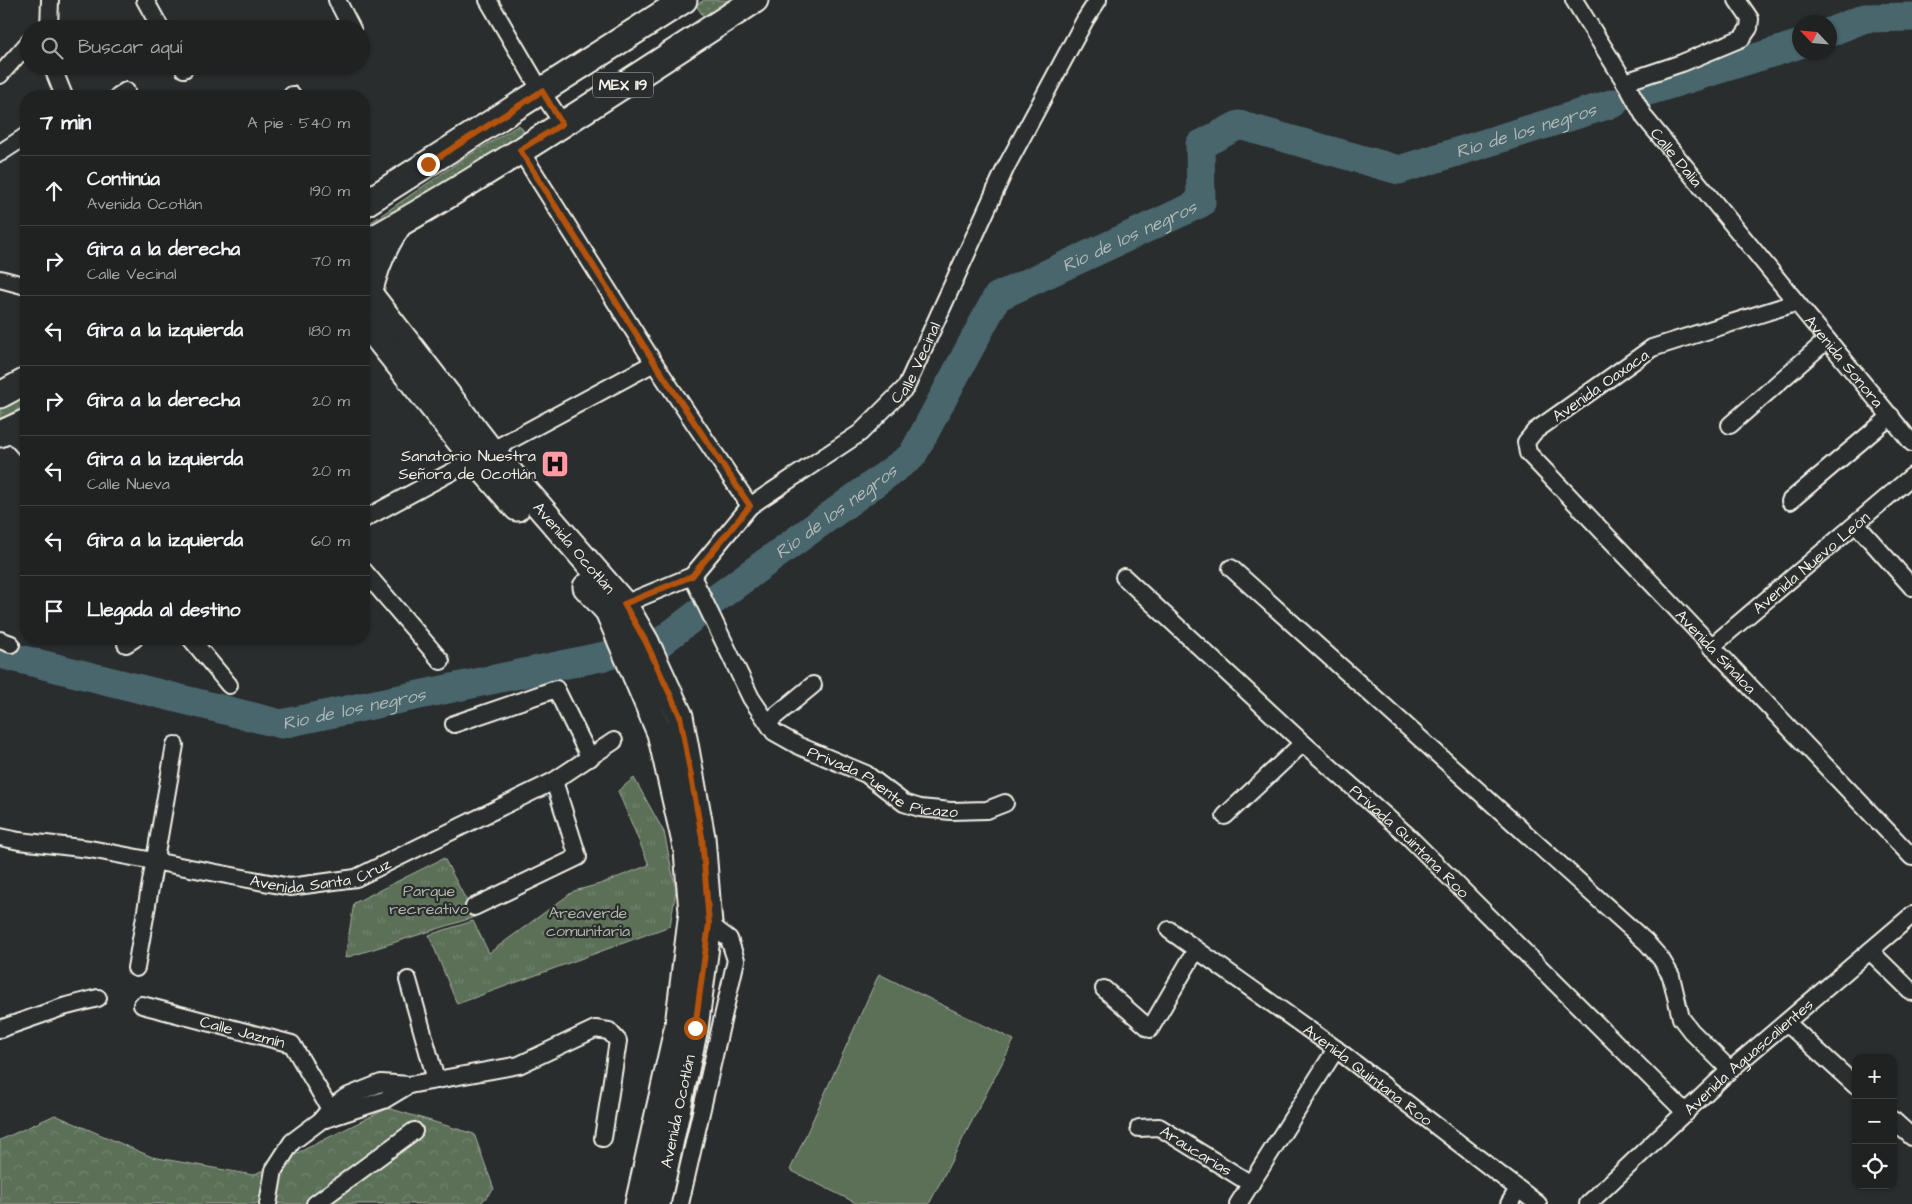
<!DOCTYPE html>
<html lang="es">
<meta charset="utf-8">
<style>
:root{--surface:#202222;--page:#2d2f2f;--text:#f1f3f6;--muted:#a2a4a5;--line:#3d3f40}
body{margin:0;font-family:"Architects Daughter",sans-serif;background:var(--page);color:var(--text)}
.controls{position:absolute;right:15px;bottom:15px;display:grid;overflow:hidden;border-radius:10px;box-shadow:0 1px 4px #0004}
.controls button{width:45px;height:45px;display:grid;place-items:center;padding:0;border:0;border-bottom:1px solid var(--line);background:var(--surface);color:var(--text);font:25px sans-serif}
.compass{position:absolute;left:1792px;top:15px;width:45px;height:45px;border-radius:50%;background:var(--surface);box-shadow:0 1px 4px #0004;rotate:296deg}
.stop{position:absolute;width:15px;height:15px;margin:-11px;border:4px solid #b45309;border-radius:50%;background:#fff}
.stop.end{background:#b45309;border-color:#fff;box-shadow:0 1px 5px #0008}
.list{margin:0;padding:0;list-style:none}
h2{display:flex;justify-content:space-between;align-items:center;height:65px;margin:0;padding:0 20px;font-size:21px}
h2 small{font-size:16px;font-weight:400;color:var(--muted)}
.list li{display:grid;grid-template-columns:32px 1fr auto;gap:15px;align-items:center;box-sizing:border-box;height:70px;padding:0 20px;border-top:1px solid var(--line)}
.list b{display:block;font-size:19px;white-space:nowrap}
.list p{margin:0;font-size:16px;white-space:nowrap;color:var(--muted)}
.list em{font-size:16px;font-style:normal;color:var(--muted)}
.icon{flex:none;width:28px;height:28px;fill:none;stroke:currentColor;stroke-width:2;stroke-linecap:round;stroke-linejoin:round}
.map{position:relative;flex:none;width:1912px;height:1204px;overflow:hidden}
.search{position:absolute;background:var(--surface);box-shadow:0 1px 4px #0004;left:20px;top:20px;width:350px;height:55px;display:flex;align-items:center;gap:12px;box-sizing:border-box;padding:0 18px;border-radius:28px;color:var(--muted);font-size:19px}
.panel{position:absolute;background:var(--surface);box-shadow:0 1px 4px #0004;left:20px;top:90px;width:350px;height:555px;border-radius:20px}
.map>svg:first-child{display:block}
.grass{fill:url(#grass-dots);stroke:#a8b0a0}
.forest{fill:url(#forest-crowns);stroke:#a8b0a0}
.park{fill:url(#park-tufts);stroke:#a8b0a0}
.pitch{fill:#5b6f59;stroke:#a8b0a0}
.lines{fill:none;stroke-linecap:round;stroke-linejoin:round}
.river{stroke:#49666d;stroke-width:29}
.street-casing{stroke:#f4f1e8;stroke-width:20}
.primary-casing{stroke:#f4f1e8;stroke-width:29}
.street{stroke:#2a2d2e;stroke-width:16}
.primary{stroke:#2a2d2e;stroke-width:25}
.route{stroke:#b45309;stroke-width:6}
.labels{text-anchor:middle;stroke-width:4.5;stroke-linejoin:round;paint-order:stroke}
.shield{fill:#2a2d2e;stroke:#b7b6b0;stroke-width:1}
.shield-label{font-size:15px;font-weight:bold;fill:#f4f1e8}
.street-label{font-size:16px;fill:#f4f1e8;stroke:#2a2d2e}
.poi-label{font-size:16px;fill:#f4f1e8;stroke:#2a2d2e;text-anchor:end}
.park-label{font-size:16px;fill:#afb6a8;stroke:#2a2d2e}
.water-label{font-size:18px;font-style:italic;fill:#b0b9b7;stroke:#2a2d2e}
</style>
<div class="map">
<svg width="1912" height="1204" viewBox="0 0 1912 1204">
<defs>
<pattern id="grass-dots" width="8" height="8" patternUnits="userSpaceOnUse" patternTransform="scale(1.25)"><rect width="8" height="8" fill="#5b6f59"/><path d="M2 2h.1M6 6h.1" fill="none" stroke="#738471" stroke-width="1.8" stroke-linecap="round"/></pattern>
<pattern id="forest-crowns" width="20" height="18" patternUnits="userSpaceOnUse" patternTransform="scale(1.25)"><rect width="20" height="18" fill="#5b6f59"/><path d="M2 6a3 3 0 1 1 6 0M12 15a3 3 0 1 1 6 0" fill="none" stroke="#738471"/></pattern>
<pattern id="park-tufts" width="24" height="20" patternUnits="userSpaceOnUse" patternTransform="scale(1.25)"><rect width="24" height="20" fill="#5b6f59"/><path d="M3 7l-1-3M5 7V3M7 7l1-3M15 17l-1-3M17 17v-4M19 17l1-3" fill="none" stroke="#738471"/></pattern>
</defs>
<rect width="100%" height="100%" fill="#2a2d2e"/>
<filter id="ink" filterUnits="userSpaceOnUse"><feTurbulence type="fractalNoise" baseFrequency=".02" numOctaves="2"/><feDisplacementMap in="SourceGraphic" scale="10" xChannelSelector="R" yChannelSelector="G"/><feConvolveMatrix kernelMatrix="1 2 1 2 8 2 1 2 1" color-interpolation-filters="sRGB"/></filter>
<g filter="url(#ink)">
<!-- grass -->
<path class="grass" d="M704 0H734L705 19 696 5Z
M519 125 527 135 364 237V227L463 159Z
M26 391V411L0 425V404Z"/>
<!-- forest -->
<path class="forest" d="M388 1108 474 1134 494 1189 480 1204H0V1140L55 1115 152 1157 253 1175Z"/>
<!-- park -->
<path class="park" d="M634 778 664 832 676 890 670 926 457 1004 429 935 473 921 489 953 574 891 600 884 649 865 618 791Z
M444 858 475 917 345 958 354 903Z"/>
<!-- pitch -->
<path class="pitch" d="M879 974 1014 1040 929 1204H858L790 1170Z"/>
<g class="lines">
<!-- river -->
<g class="river">
<path d="M1830 32 1865 18 1912 17"/>
<path d="M1649 91 1800 44"/>
<path id="s1" d="M713 601 912 456 997 297 1201 203 1200 145 1239 125 1399 170 1614 103"/>
<path id="s2" d="M0 654 281 724 657 645 700 612"/>
</g>
<!-- street casing -->
<g class="street-casing">
<g id="street">
<path d="M145 0 161 29"/>
<path d="M337 0 352 29"/>
<path d="M488 0 541 91 563 124"/>
<path id="s3" d="M1574 0 1628 87 1645 118 1912 443"/>
<path d="M49 29 50 0"/>
<path d="M52 66 64 96"/>
<path d="M183 66 184 69"/>
<path d="M0 75 29 42"/>
<path d="M1625 82 1682 63 1742 38 1749 28 1750 19 1737 0"/>
<path d="M292 95 293 96"/>
<path d="M118 96 126 91"/>
<path d="M520 150 654 363 750 506"/>
<path d="M0 153 26 136"/>
<path d="M0 279 26 286"/>
<path id="s4" d="M1795 303 1652 348 1535 431 1526 442 1528 453 1912 857"/>
<path d="M1730 425 1827 340"/>
<path d="M9 430 26 449"/>
<path d="M1790 501 1891 416"/>
<path d="M364 519 654 363"/>
<path d="M1856 524 1912 587"/>
<path d="M1231 568 1646 942 1661 959 1671 976 1681 1018 1691 1031 1730 1070"/>
<path d="M364 571 441 661"/>
<path id="s5" d="M692 576 751 698 774 732 799 746 866 774 904 803 920 808 951 811 987 810 1005 803"/>
<path id="s6" d="M1124 577 1303 743 1407 835 1686 1113"/>
<path id="s7" d="M617 607 692 576 750 506 860 433 906 387 1006 167 1085 20 1098 0"/>
<path d="M191 639 229 685"/>
<path d="M0 640 11 644"/>
<path d="M126 644 134 639"/>
<path id="s8" d="M1711 647 1912 476"/>
<path d="M768 722 813 685"/>
<path d="M454 724 556 689 590 758"/>
<path d="M1225 816 1303 743"/>
<path id="s9" d="M0 837 19 841 90 849 290 887 356 878 554 781 614 741"/>
<path d="M474 907 578 857 554 781"/>
<path id="s10" d="M1169 930 1336 1049 1538 1204"/>
<path d="M1870 951 1912 992"/>
<path d="M136 968 175 745"/>
<path d="M408 980 436 1080"/>
<path d="M1104 989 1150 1029 1196 950"/>
<path id="s11" d="M142 1005 292 1044 334 1116"/>
<path d="M1787 1023 1856 1086"/>
<path d="M0 1029 63 1007 98 998"/>
<path d="M326 1119 384 1100 409 1085"/>
<path d="M1893 1120 1912 1137"/>
<path id="s12" d="M1139 1128 1159 1127 1251 1184"/>
<path d="M268 1204 274 1170 292 1142 320 1121 330 1109 346 1097 381 1083 409 1085 519 1065 595 1029 609 1031 618 1041 603 1138"/>
<path d="M315 1204 414 1131"/>
<path d="M680 1204 736 960 729 939 709 924"/>
<path d="M1238 1204 1336 1049"/>
<path d="M1509 1204 1518 1189"/>
<path id="s13" d="M1588 1204 1730 1070 1912 915"/>
</g>
</g>
<!-- primary casing -->
<g class="primary-casing">
<g id="primary">
<path d="M364 204 684 0"/>
<path d="M364 244C498 169 626 83 755 0"/>
<path id="s14" d="M364 287 491 451 624 604 646 642 680 716 702 837 709 924 695 1028 657 1204"/>
<path d="M369 294C375 268 383 247 398 226"/>
<path d="M364 321 474 459 517 508"/>
<path d="M0 395 26 381"/>
<path d="M0 434 26 422"/>
<path d="M586 587 608 611 660 733 687 851 692 912 678 1025 638 1204"/>
</g>
</g>
<!-- street -->
<use href="#street" class="street"/>
<!-- primary -->
<use href="#primary" class="primary"/>
</g>
</g>
<g class="lines" filter="url(#ink)">
<!-- route -->
<path class="route" d="M428 164 542 91 562 124 520 150 654 362 750 506 692 576 624 604 646 642 680 716 702 837 709 924 695 1028"/>
</g>
<!-- icons -->
<defs>
<g id="hospital-square" transform="scale(1.4375)"><rect x="-9" y="-9" width="18" height="18" rx="4" fill="#ff9aa2" stroke="#2a2d2e"/><path d="M-5-5h3v3.5h4V-5h3V5h-3V1.5h-4V5h-3Z" fill="#111"/></g>
</defs>
<g fill-rule="evenodd">
<use href="#hospital-square" x="555" y="464"/>
</g>
<g class="labels">
<!-- shield labels -->
<rect class="shield" x="593" y="72.5" width="60" height="25" rx="4"/>
<g class="shield-label">
<text x="623" y="90">MEX 119</text>
</g>
<!-- street labels -->
<g class="street-label">
<text dy="6" stroke="none"><textPath href="#s3" startOffset="188">Calle Dalia</textPath></text>
<text dy="6" stroke="none"><textPath href="#s7" startOffset="395">Calle Vecinal</textPath></text>
<text dy="6" stroke="none"><textPath href="#s3" startOffset="452">Avenida Sonora</textPath></text>
<text transform="translate(1600 385) rotate(-35)" y="6">Avenida Oaxaca</text>
<text dy="6" stroke="none"><textPath href="#s14" startOffset="335">Avenida Ocotlán</textPath></text>
<text dy="6" stroke="none"><textPath href="#s8" startOffset="131">Avenida Nuevo León</textPath></text>
<text dy="6" stroke="none"><textPath href="#s4" startOffset="592">Avenida Sinaloa</textPath></text>
<text dy="6" stroke="none"><textPath href="#s5" startOffset="298">Privada Puente Picazo</textPath></text>
<text dy="6" stroke="none"><textPath href="#s6" startOffset="389">Privada Quintana Roo</textPath></text>
<text dy="6" stroke="none"><textPath href="#s9" startOffset="326">Avenida Santa Cruz</textPath></text>
<text dy="6" stroke="none"><textPath href="#s11" startOffset="104">Calle Jazmín</textPath></text>
<text dy="6" stroke="none"><textPath href="#s13" startOffset="218">Avenida Aguascalientes</textPath></text>
<text dy="6" stroke="none"><textPath href="#s10" startOffset="246">Avenida Quintana Roo</textPath></text>
<text transform="translate(677 1111) rotate(-78)" y="6">Avenida Ocotlán</text>
<text dy="6" stroke="none"><textPath href="#s12" startOffset="64">Araucarias</textPath></text>
</g>
<!-- poi labels -->
<g class="poi-label">
<text x="536" y="461">Sanatorio Nuestra<tspan x="536" dy="18">Señora de Ocotlán</tspan></text>
</g>
<!-- park labels -->
<g class="park-label">
<text x="429" y="896">Parque<tspan x="429" dy="18">recreativo</tspan></text>
<text x="588" y="918">Areaverde<tspan x="588" dy="18">comunitaria</tspan></text>
</g>
<!-- water labels -->
<g class="water-label">
<text dy="6" stroke="none"><textPath href="#s1" startOffset="1052">Rio de los negros</textPath></text>
<text dy="6" stroke="none"><textPath href="#s1" startOffset="572">Rio de los negros</textPath></text>
<text dy="6" stroke="none"><textPath href="#s1" startOffset="152">Rio de los negros</textPath></text>
<text dy="6" stroke="none"><textPath href="#s2" startOffset="364">Rio de los negros</textPath></text>
</g>
</g>
</svg>
<div class="controls">
<button>+</button>
<button>−</button>
<button><svg class="icon" aria-label="locate" viewBox="0 0 24 24"><circle cx="12" cy="12" r="6"/><path d="M12 2v4M12 18v4M2 12h4M18 12h4"/></svg></button>
</div>
<svg class="compass" viewBox="-18 -18 36 36"><path d="M0-13l5 13h-10z" fill="#e53935"/><path d="M0 13l5-13h-10z" fill="#a2a4a5"/></svg>
<div class="stop" style="left:695px;top:1028px"></div>
<div class="stop end" style="left:428px;top:164px"></div>
<div class="search"><svg class="icon" aria-label="search" viewBox="0 0 24 24"><circle cx="10" cy="10" r="6"/><path d="M15 15l6 6"/></svg>Buscar aquí</div>
<section class="panel">
<h2>7 min<small>A pie · 540 m</small></h2>
<ul class="list">
<li><svg class="icon" aria-label="ahead" viewBox="0 0 24 24"><path d="M12 20V5M6 11l6-6 6 6"/></svg><div><b>Continúa</b><p>Avenida Ocotlán</p></div><em>190 m</em></li>
<li><svg class="icon" aria-label="right" viewBox="0 0 24 24"><path d="M7 20v-9h11M14 6l5 5-5 5"/></svg><div><b>Gira a la derecha</b><p>Calle Vecinal</p></div><em>70 m</em></li>
<li><svg class="icon" aria-label="left" viewBox="0 0 24 24"><path d="M17 20v-9H6M10 6l-5 5 5 5"/></svg><div><b>Gira a la izquierda</b></div><em>180 m</em></li>
<li><svg class="icon" aria-label="right" viewBox="0 0 24 24"><path d="M7 20v-9h11M14 6l5 5-5 5"/></svg><div><b>Gira a la derecha</b></div><em>20 m</em></li>
<li><svg class="icon" aria-label="left" viewBox="0 0 24 24"><path d="M17 20v-9H6M10 6l-5 5 5 5"/></svg><div><b>Gira a la izquierda</b><p>Calle Nueva</p></div><em>20 m</em></li>
<li><svg class="icon" aria-label="left" viewBox="0 0 24 24"><path d="M17 20v-9H6M10 6l-5 5 5 5"/></svg><div><b>Gira a la izquierda</b></div><em>60 m</em></li>
<li><svg class="icon" aria-label="arrive" viewBox="0 0 24 24"><path d="M6 21V4h12l-3 4 3 4H6"/></svg><div><b>Llegada al destino</b></div></li>
</ul>
</section>
</div>
